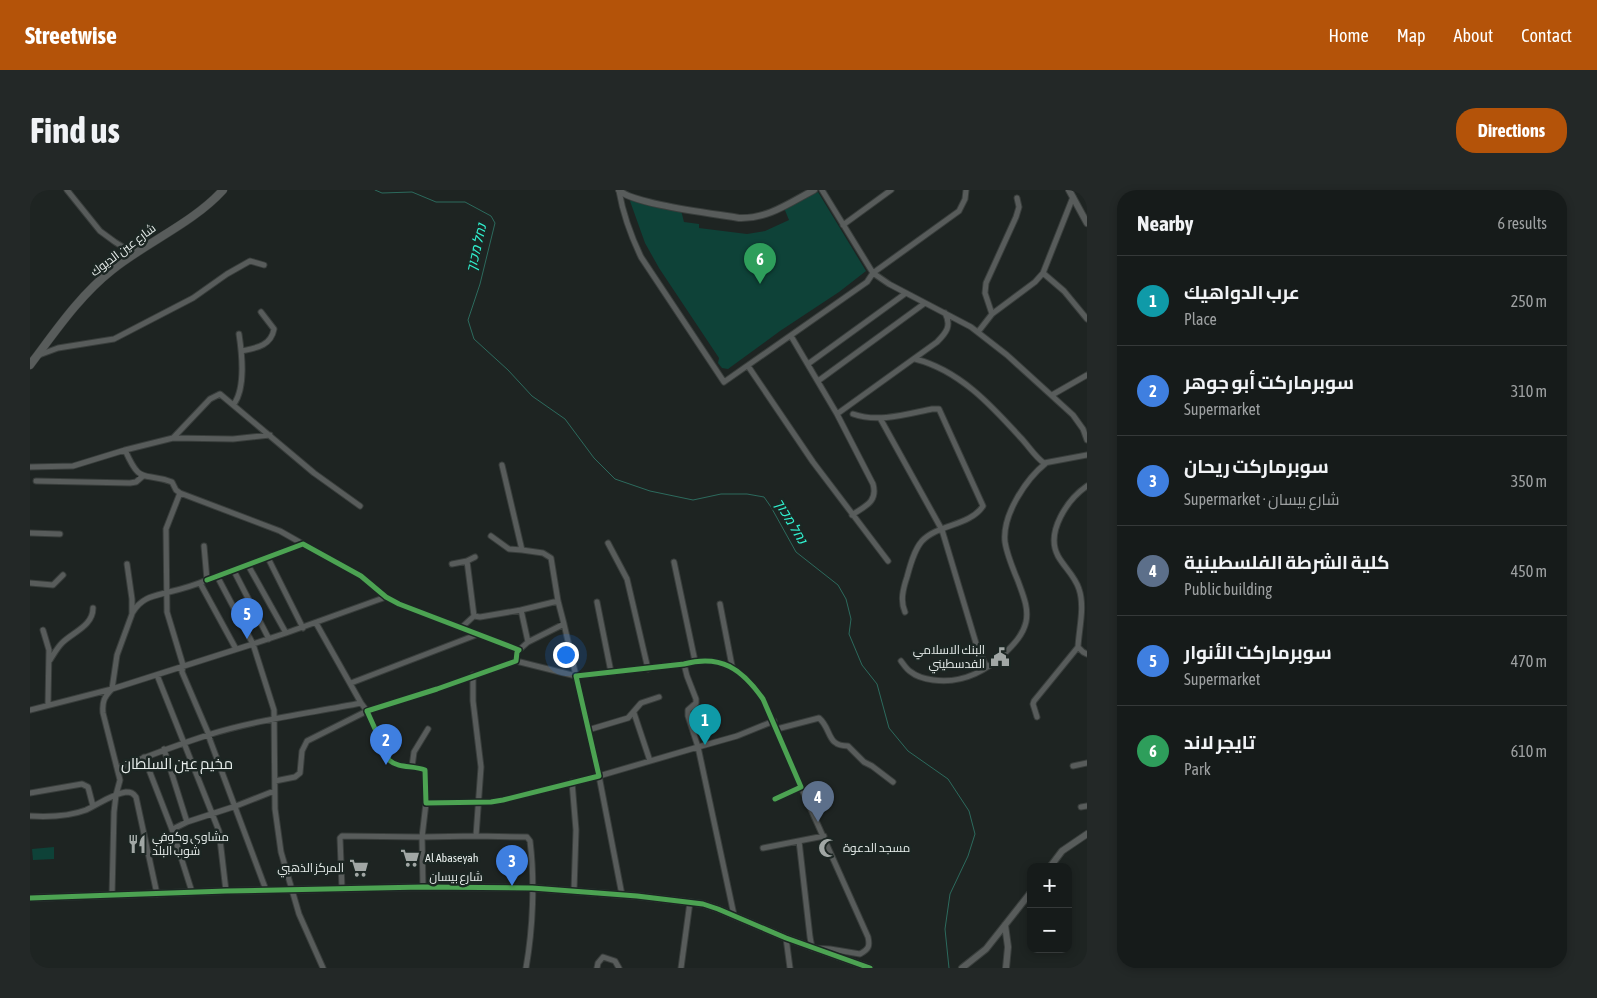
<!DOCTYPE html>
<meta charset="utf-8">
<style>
:root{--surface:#161b1a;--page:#232827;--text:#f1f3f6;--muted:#9ea1a2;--line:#353939;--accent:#b45309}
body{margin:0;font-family:"Asap Condensed",Cairo,Heebo,sans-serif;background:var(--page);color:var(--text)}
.controls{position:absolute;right:15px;bottom:15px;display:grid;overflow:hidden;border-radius:10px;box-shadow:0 2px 8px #0003}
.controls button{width:45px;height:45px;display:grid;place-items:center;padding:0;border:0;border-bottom:1px solid var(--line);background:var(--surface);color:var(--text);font:25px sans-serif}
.you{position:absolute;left:535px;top:464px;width:18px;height:18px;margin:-12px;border:4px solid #fff;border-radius:50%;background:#1a73e8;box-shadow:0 0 0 8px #1a73e833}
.badge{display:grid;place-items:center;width:32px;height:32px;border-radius:50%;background:var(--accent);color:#fff;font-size:16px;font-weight:700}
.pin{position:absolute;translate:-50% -41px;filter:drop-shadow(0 1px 2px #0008)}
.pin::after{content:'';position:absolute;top:26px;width:18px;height:15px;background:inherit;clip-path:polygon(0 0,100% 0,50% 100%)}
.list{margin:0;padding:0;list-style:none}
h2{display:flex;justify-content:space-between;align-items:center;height:65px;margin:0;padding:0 20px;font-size:21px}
h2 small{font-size:16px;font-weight:400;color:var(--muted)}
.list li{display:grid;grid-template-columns:32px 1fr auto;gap:15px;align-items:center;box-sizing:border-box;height:90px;padding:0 20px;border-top:1px solid var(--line)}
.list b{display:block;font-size:19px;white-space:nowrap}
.list p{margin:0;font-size:16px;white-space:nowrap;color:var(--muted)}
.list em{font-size:16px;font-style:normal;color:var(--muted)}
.map{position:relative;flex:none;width:1057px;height:778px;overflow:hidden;border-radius:20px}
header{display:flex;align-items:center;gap:30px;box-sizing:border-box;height:70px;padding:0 25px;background:var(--accent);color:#fff}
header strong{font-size:24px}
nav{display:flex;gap:28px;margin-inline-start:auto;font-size:18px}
.intro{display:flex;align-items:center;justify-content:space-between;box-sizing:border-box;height:120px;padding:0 30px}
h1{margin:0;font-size:35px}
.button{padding:12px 22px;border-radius:20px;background:var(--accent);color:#fff;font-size:18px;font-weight:700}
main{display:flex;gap:30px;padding:0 30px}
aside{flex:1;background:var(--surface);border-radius:20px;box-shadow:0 2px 8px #0003}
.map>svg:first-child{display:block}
.green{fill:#0e4238}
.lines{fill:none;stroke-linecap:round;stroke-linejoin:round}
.stream{stroke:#2c6a5d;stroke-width:1}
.minor-casing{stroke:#393e3c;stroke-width:7}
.tertiary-casing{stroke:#393e3c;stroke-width:8}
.secondary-casing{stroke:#393e3c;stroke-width:9}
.minor{stroke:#585c5b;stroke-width:5}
.tertiary{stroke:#585c5b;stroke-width:6}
.secondary{stroke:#585c5b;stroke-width:8}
.cycleway-casing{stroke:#1c2623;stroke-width:8}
.cycleway{stroke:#4ca352;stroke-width:5}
.labels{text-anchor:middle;stroke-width:5;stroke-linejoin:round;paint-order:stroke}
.street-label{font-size:12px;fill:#e8eeec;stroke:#1c2623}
.poi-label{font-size:12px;fill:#e8eeec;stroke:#1c2623;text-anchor:start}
.water-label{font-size:14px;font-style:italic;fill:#31f0cf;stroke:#1c2623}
.quarter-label{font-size:15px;fill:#e8eeec;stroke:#1c2623}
</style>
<header>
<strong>Streetwise</strong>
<nav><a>Home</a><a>Map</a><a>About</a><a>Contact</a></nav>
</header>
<div class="intro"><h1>Find us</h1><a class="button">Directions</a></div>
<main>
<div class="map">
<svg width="1057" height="778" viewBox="0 0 1057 778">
<rect width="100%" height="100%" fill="#1e2422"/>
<!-- green -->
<path class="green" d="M788 2 836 81 809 102 750 141 698 179 692 178 688 173 689 168 629 78 615 53 600 11 603 9 651 20 654 32 669 34V38L717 44 735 41 759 30 754 18Z
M24 657V669L3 670 2 659Z"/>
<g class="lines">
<!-- stream -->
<path class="stream" d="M345 0 352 3 382 2 406 12H435L461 26 465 33 450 94 438 130 444 149 478 180 502 206 535 229 564 268 585 289 620 301 663 310 691 304H717L734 307 741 317 766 362 808 395 816 409 821 429 819 444 832 475 847 494 859 538 878 561 918 589 939 621 945 644 938 666 920 704 915 739 919 778"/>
<!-- minor casing -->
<g class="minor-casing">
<path id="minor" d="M37 0 70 41 85 52 104 64
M936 0 935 9 929 21 843 83 859 94 941 137 977 165 1043 225 1053 239 1057 250
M589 1C593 24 601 46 611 67L694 192 837 92 843 83 792 0
M813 35 861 0
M1013 83 1034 101 1057 129
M962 124 955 103 956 93 986 27 989 17 987 8
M948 142 962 124 1005 92 1013 83 1043 7
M761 146 807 224 843 294C848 312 835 316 822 325
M212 161C226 158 241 156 244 139L231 122
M9 165 28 158 84 149 163 108 197 84 220 71 234 75
M885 169C929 180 961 215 990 247 998 255 1005 267 1014 273L1057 265
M778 174 876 103
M718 176 783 272 858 371
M788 191 895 113
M1022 205 1057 185
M204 214C216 197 212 164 209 144
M807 224 907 152C916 143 922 136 915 123
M823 224C848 233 877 224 902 219H909L953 316C940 336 908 334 892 351 884 360 880 376 877 387 873 399 870 411 875 422
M850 228 912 340 948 460 957 477
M143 248 203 249 240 245
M95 260 143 248 180 209 190 204 284 283 330 316
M472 275 492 360 513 363 521 368 528 411 534 434 498 452 489 460
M0 277 43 276 95 260C111 296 112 281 142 292L146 300 150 303 250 341 273 354
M6 291 100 293 106 292 113 286
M1057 296C1038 309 1015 342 1028 366 1034 377 1045 386 1049 399 1055 417 1049 438 1048 457L1053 462 1057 464
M150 303 136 339 137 422 153 475 152 482 179 545 180 550 236 700
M0 343 30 344
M461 346 479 359 492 360
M578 353 597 389 618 479
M238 368 273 438
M437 371 444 426
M644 372 665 471
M422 374 437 371 445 367
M204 381 239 449
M187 386 223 454 256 443 218 375
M177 390 273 354 331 386 356 407 369 414 489 460 487 462 486 471 407 499 337 521 359 570C369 579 383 575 395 580L396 613 461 612 473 610 569 586 546 486 654 474C691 464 712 479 733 509L771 597 745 609
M0 393 23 395 33 385
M170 393 206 459
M567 412 581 482
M690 414 702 476
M103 422C112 407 124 406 139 402 152 399 165 395 177 390L174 356
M431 438 444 426 450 427 491 420
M13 440 19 460 18 514
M256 443 356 407
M498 452 491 420 528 411
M20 470C24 464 27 458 32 453 43 442 63 436 63 418
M486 471 546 486 534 434
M871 471C874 475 877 480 881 482 887 487 896 489 903 490 931 494 955 482 975 463 984 454 993 445 996 432 999 418 993 405 988 391 983 379 977 365 975 352 972 325 996 289 1016 273
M127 485 189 641 196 701
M321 493 446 445
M0 520 82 499 87 465 102 424V409L97 374
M604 523 620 571
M1007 527 1003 514 1004 511 1048 457
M747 539 789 528C802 539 796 556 818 556L834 572 842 576 863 592
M558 540 598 528 611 513 629 507
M134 559 157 632
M114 567 143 642
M1043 576 1057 573
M382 577 384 562 398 539
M88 578C118 566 147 555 178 545 225 530 281 523 331 513
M245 591 265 587 270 583 272 561 277 551 337 521 331 513 286 433
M542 592 546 640 544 701
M0 603 52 594 58 597 63 616
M1051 617 1057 616
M0 626C17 627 40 626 56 620 69 614 82 604 96 602 101 602 103 603 106 607L127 704
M446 646 497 647 500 651C505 691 503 738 496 778
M769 651 780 747 782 758 800 759 830 764C839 759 840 756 838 747L771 597
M733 658 794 646
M393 697 392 647 396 613
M312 699 310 648 312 646 392 647 446 646 451 577 443 511V485
M162 702 143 642 145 638 157 632 206 616 244 601
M82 705 84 622 86 605 90 590 73 523C72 512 74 507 82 499L223 454 244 520 245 619 251 662 269 724 293 778
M592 705 569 586 668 557 658 526V520L666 513V509L657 486 654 474
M704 725 668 557 707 546 744 531
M756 748 760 778
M567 778 568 773 573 767 585 771 589 778
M651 778 660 712"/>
</g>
<!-- tertiary casing -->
<g class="tertiary-casing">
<path id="tertiary" d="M589 0C601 14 687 24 709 28 738 29 759 13 784 0
M1039 0 1057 33
M1020 677 1032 661 1057 644
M0 708 196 701 393 697 502 698 607 706 673 714 688 719 756 748 840 778
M975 735 978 757 976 778
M932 778 956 759 1001 702"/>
</g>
<!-- secondary casing -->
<g class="secondary-casing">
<path id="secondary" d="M0 175C25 142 49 106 82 80 117 52 163 33 193 0"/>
</g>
<!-- minor -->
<use href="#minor" class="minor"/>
<!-- tertiary -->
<use href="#tertiary" class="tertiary"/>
<!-- secondary -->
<use href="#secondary" class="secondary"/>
<!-- cycleway casing -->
<g class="cycleway-casing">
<path id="cycleway" d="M177 390 273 354 331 386 356 407 369 414 489 460 487 462 486 471 407 499 337 521 359 570C369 579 383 575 395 580L396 613 461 612 473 610 569 586 546 486 654 474C691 464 712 479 733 509L771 597 745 609
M0 708 196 701 393 697 502 698 607 706 673 714 688 719 756 748 840 778"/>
</g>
<!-- cycleway -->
<use href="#cycleway" class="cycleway"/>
</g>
<!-- icons -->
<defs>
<g id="civic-bare" transform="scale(1.5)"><path d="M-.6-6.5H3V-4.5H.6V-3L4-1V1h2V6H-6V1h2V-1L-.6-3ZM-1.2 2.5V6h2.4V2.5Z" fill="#a1a7a5" stroke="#1c2623" stroke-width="2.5" paint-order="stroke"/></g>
<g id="restaurant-bare" transform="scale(1.5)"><path d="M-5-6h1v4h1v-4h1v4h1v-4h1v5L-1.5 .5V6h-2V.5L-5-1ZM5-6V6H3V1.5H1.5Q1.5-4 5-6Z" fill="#a1a7a5" stroke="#1c2623" stroke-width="2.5" paint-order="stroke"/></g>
<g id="mosque-bare" transform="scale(1.5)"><path d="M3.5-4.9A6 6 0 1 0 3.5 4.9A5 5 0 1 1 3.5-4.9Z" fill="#a1a7a5" stroke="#1c2623" stroke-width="2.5" paint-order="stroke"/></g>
<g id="supermarket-bare" transform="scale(1.5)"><path d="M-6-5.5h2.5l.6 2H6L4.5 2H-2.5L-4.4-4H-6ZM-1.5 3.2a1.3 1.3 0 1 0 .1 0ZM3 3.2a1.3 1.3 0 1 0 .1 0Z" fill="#a1a7a5" stroke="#1c2623" stroke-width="2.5" paint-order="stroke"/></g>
</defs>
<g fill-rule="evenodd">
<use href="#civic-bare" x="970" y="467"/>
<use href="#restaurant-bare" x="107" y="654"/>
<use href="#mosque-bare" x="798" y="658"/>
<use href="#supermarket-bare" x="380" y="668"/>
<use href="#supermarket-bare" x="329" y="678"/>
</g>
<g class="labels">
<!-- street labels -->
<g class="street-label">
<text transform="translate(93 60) rotate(-37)" y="4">شارع عين الديوك</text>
<text x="426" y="691">شارع بيسان</text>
</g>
<!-- poi labels -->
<g class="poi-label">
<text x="955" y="464" text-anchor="end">البنك الاسلامي<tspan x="955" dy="14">الفدسطيني</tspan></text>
<text x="122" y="651">مشاوي وكوفي<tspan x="122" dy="14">شوب البلد</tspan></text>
<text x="813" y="662">مسجد الدعوة</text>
<text x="395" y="672">Al Abaseyah</text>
<text x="314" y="682" text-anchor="end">المركز الذهبي</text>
</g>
<!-- water labels -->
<g class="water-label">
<text transform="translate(446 58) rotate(-77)" y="5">נחל מכוך</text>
<text transform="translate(761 331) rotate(59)" y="5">נחל מכוך</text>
</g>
<!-- quarter labels -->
<g class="quarter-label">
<text x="147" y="579">مخيم عين السلطان</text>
</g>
</g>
</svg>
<div class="controls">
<button>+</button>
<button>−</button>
</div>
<div class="you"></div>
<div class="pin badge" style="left:675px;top:555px;background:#0f9aa8">1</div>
<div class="pin badge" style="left:356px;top:575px;background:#3f7fe0">2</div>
<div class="pin badge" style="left:482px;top:696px;background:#3f7fe0">3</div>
<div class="pin badge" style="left:788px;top:632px;background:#5c6f8a">4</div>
<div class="pin badge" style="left:217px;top:449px;background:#3f7fe0">5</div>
<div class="pin badge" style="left:730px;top:94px;background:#2e9e5b">6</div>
</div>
<aside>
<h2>Nearby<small>6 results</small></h2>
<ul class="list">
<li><span class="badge" style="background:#0f9aa8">1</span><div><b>عرب الدواهيك</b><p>Place</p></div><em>250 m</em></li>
<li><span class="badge" style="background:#3f7fe0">2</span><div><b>سوبرماركت أبو جوهر</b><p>Supermarket</p></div><em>310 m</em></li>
<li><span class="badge" style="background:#3f7fe0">3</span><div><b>سوبرماركت ريحان</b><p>Supermarket · شارع بيسان</p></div><em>350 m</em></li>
<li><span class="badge" style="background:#5c6f8a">4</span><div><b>كلية الشرطة الفلسطينية</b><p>Public building</p></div><em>450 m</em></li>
<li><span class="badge" style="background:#3f7fe0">5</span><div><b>سوبرماركت الأنوار</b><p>Supermarket</p></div><em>470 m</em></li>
<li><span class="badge" style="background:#2e9e5b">6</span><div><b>تايجر لاند</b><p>Park</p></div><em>610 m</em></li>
</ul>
</aside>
</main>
